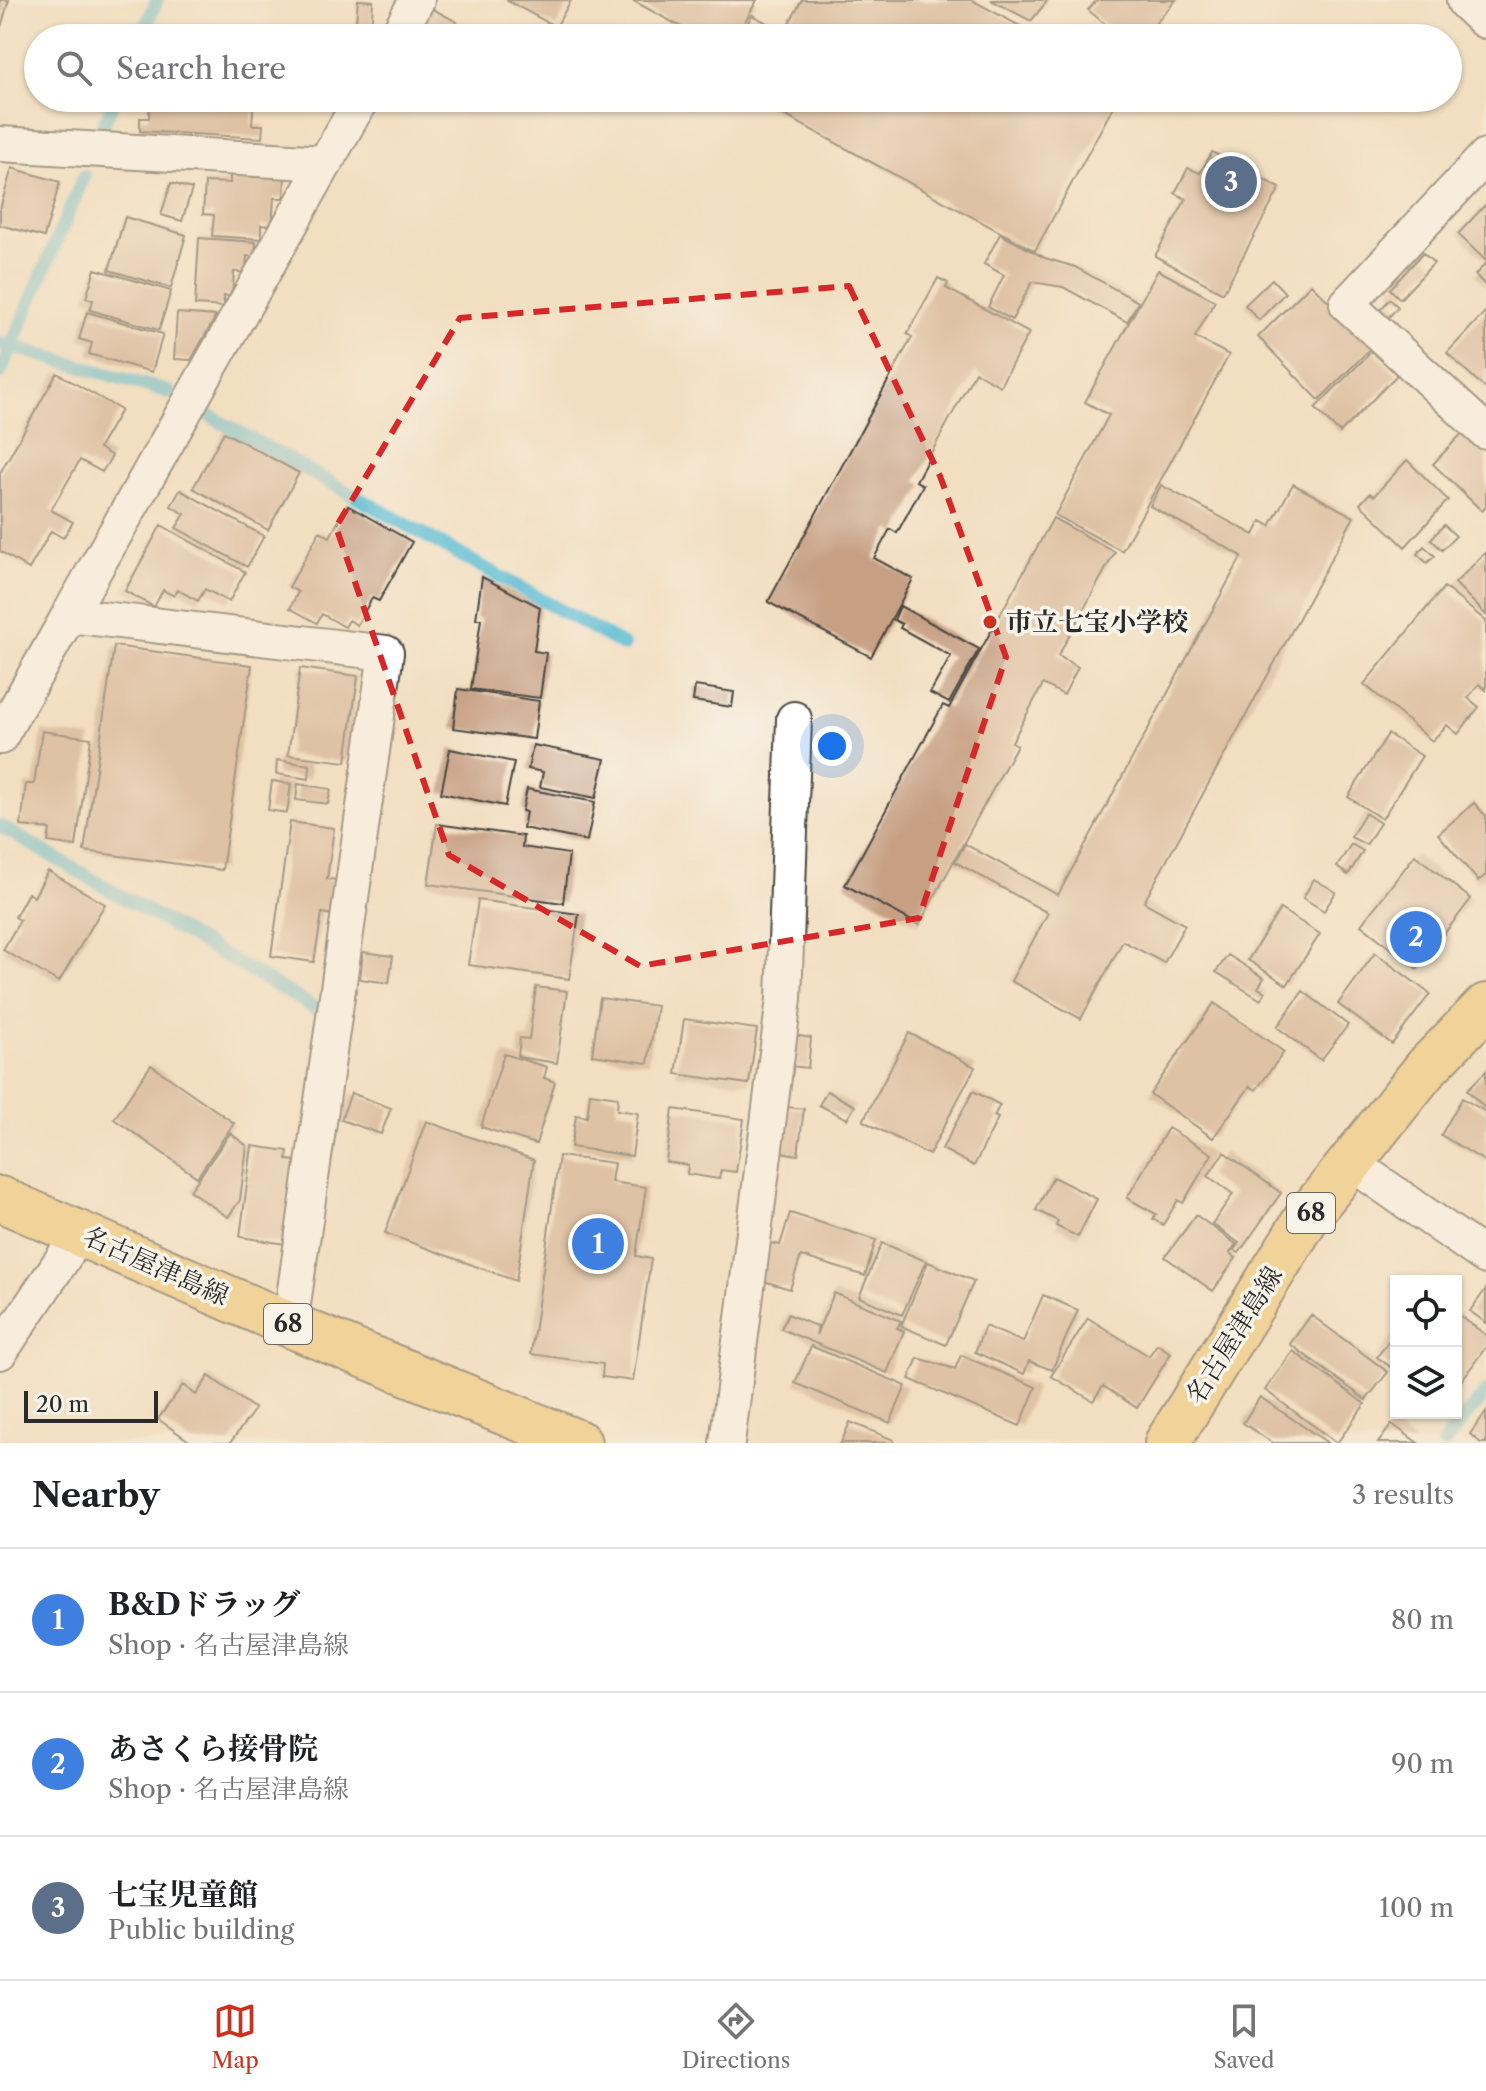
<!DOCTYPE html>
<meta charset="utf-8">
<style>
:root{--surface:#fff;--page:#f6f6f6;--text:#202124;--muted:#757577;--line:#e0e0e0;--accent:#c8321e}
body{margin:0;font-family:"Libre Caslon Text","Noto Serif JP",serif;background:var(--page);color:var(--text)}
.controls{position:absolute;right:24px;bottom:24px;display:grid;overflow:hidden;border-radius:0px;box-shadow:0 2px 6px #0004}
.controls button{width:72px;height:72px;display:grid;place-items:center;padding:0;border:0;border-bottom:2px solid var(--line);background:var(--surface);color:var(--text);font:40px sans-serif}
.scale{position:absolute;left:24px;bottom:20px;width:134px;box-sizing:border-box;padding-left:8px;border:4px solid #2b2b2b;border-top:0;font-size:22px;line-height:28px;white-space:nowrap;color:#2b2b2b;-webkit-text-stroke:6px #f7f3e8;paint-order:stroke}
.you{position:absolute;left:832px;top:746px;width:28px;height:28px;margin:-20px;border:6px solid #fff;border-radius:50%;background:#1a73e8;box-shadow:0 0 0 12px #1a73e833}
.badge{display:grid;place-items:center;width:52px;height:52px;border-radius:50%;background:var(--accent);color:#fff;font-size:26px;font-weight:700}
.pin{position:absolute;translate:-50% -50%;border:4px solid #fff;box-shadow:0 2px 8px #0006}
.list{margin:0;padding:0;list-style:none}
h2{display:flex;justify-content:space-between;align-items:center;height:104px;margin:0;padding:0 32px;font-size:34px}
h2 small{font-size:26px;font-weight:400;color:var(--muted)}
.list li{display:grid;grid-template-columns:52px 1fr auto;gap:24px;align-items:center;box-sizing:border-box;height:144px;padding:0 32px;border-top:2px solid var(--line)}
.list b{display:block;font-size:30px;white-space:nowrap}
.list p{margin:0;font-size:26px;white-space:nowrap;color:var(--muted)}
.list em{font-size:26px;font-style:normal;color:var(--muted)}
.icon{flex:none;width:44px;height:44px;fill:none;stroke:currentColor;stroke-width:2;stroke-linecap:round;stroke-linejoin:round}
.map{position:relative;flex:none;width:1486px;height:1443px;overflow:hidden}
.search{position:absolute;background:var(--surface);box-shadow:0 2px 6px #0004;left:24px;right:24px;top:24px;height:88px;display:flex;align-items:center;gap:20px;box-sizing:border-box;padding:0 28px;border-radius:44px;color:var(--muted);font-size:30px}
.sheet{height:536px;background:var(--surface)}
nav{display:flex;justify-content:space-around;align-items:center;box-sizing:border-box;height:112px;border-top:2px solid var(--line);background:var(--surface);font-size:22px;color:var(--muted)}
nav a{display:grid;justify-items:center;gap:4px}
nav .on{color:var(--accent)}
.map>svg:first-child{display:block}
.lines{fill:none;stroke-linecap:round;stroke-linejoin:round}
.stream{stroke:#54b9d2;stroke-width:14}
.building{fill:#c7a084}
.minor-casing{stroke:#494641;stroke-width:38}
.tertiary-casing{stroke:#494641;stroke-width:46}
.primary-casing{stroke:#494641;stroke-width:48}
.minor{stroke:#fff;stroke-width:34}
.tertiary{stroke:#fff;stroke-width:42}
.primary{stroke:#f0c369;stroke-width:44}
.marked{fill:none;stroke:#d62828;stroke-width:6;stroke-dasharray:16 10;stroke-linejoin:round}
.poi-dot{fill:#c8321e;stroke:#f7f3e8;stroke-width:3}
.labels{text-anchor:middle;stroke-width:7;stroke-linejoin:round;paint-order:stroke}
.shield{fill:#f7f3e8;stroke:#686764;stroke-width:2}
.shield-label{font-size:24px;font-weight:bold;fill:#2b2b2b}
.poi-label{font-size:26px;font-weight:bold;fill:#2b2b2b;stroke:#f7f3e8;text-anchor:start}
.street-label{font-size:26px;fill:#2b2b2b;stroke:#f7f3e8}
</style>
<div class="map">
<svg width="1486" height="1443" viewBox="0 0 1486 1443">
<rect width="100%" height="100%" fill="#f7f3e8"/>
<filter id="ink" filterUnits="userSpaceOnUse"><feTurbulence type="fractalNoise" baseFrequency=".0125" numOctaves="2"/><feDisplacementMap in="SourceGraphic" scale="16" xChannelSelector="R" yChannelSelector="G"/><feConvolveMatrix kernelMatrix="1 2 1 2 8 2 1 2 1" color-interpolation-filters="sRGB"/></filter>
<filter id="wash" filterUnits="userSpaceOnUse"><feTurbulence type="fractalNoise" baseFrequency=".006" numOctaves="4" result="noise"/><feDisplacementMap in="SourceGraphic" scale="32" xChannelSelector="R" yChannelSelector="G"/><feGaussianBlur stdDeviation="1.8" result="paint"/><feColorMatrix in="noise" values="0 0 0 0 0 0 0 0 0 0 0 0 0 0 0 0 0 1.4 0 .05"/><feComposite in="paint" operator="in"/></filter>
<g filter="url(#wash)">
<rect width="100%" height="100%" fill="#f2dec0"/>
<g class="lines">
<!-- stream -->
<path class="stream" d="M141 38 157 0
M98 137 115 98
M0 343 169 392
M0 373 84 176
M201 411 623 645
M0 826 318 1010
M1444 1443 1486 1392"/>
</g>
<g id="blocks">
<!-- building -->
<path class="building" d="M0 0H9L1 27H0Z
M358 0 373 1 371 33 355 32Z
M506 0H571L556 27Z
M632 0H757L736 38H701Z
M802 0H972L1042 38H781Z
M991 0H1048L1031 21Z
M1097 0H1176L1143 38H1122L1088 10Z
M429 7 457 22 449 38H412Z
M752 15 782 31 778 38H755L743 32Z
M150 98H254L252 125H263L262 138 140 131V118H149Z
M398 98H416L412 106Z
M753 98H1118L1035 251Z
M1212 152 1280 188 1223 293 1155 256 1186 199 1175 193 1188 168 1200 173Z
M12 168 60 182 44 237 0 225V209Z
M230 175 285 178 284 198H274L272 226 261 225V239L212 236 214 215 203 214 205 182 230 183Z
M171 183 192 189 182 221 161 215Z
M1486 204V261L1458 234Z
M125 217 186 235 171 288 109 270Z
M1000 234 1045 258 1075 267 1138 302 1127 322 1063 287 1032 282 1012 320 988 307 1004 275 984 264Z
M199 238 256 242 255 257 247 256 246 272H234L232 296H224V307L195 305Z
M1423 253 1434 263 1400 299 1390 289Z
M1486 263V286L1475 275Z
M95 269 171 291 159 330 90 310 93 300 86 298Z
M1158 270 1215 301 1195 337 1229 355 1122 551 1055 515 1109 415 1085 402Z
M938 278 948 283 946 288 1029 333 1000 386 975 372 916 481 923 485 897 533 890 529 874 558 913 579 871 657 768 602 912 337 907 334Z
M1272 279 1285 293 1259 320 1245 305Z
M1311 284 1373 346 1319 400 1258 337Z
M1390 299 1398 307 1388 318 1380 310Z
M1486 311V389L1447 353Z
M87 312 163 334 152 372 89 354 92 343 79 339Z
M177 313 216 316 191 360 174 359Z
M1373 350 1397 375 1340 433 1315 408Z
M57 373 121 410 99 448 112 456 102 472 80 460 51 510 73 522 63 538 51 531 29 569 0 551V473Z
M1466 429 1486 448V507L1482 511 1433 464Z
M224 432 299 473 268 530 193 488Z
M1407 460 1448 500 1405 547 1360 504 1370 493 1374 496Z
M1293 484 1354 517 1144 902 1185 925 1164 963 1123 941 1081 1019 1011 981 1048 913 955 862 965 844 1058 895 1242 556 1150 506 1161 485 1254 535 1261 521 1270 526Z
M180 490 264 536 247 567 176 528 185 514 171 506Z
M347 505 412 542 379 601 372 598 357 625 349 620 345 627 322 614 317 623 290 608 298 592 289 587 320 531 330 537Z
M1053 518 1115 552 1058 656 1078 667 1064 695 1043 684 1012 742 1017 745 919 925 845 885 943 705 949 708Z
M161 525 245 572 229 602 205 589 198 601 178 590 174 596 163 590 154 607 125 591Z
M1444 525 1456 536 1442 550 1431 539Z
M1424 546 1435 556 1427 563 1417 554Z
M1486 552V615L1455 583Z
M482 577 540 607 534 651 546 653 540 698 471 689 481 619H476Z
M1444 587 1486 621V690L1479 684 1468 698 1479 707 1458 734 1447 725 1432 741 1364 684Z
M900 606 979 649 949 703 930 693 951 656 900 628 902 624 894 620Z
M114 646 252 665 222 870 84 851Z
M300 668 358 676 346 762 288 755Z
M695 686 734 692 732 707 693 701Z
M458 689 539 701 534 739 453 728Z
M42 731 91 738 76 846 48 842 50 829 21 826 26 784H34Z
M1388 734 1422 756 1382 819 1348 797Z
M533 745 605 759 596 798 540 787 543 772 528 769Z
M450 749 514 762 505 806 441 793Z
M277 760 310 765 309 779 276 774Z
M272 781 291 784 287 813 268 810Z
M298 784 331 789 328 804 296 800Z
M527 789 595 802 587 841 523 828 526 812 522 811Z
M1474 803 1486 816V875L1478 881 1438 834Z
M1365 813 1380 823 1366 845 1351 837Z
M290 822 334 828 327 879 341 880 335 915 322 913 314 962 271 956Z
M437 824 523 836 522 847 569 854 563 903 428 884Z
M1351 844 1363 851 1348 875 1337 867Z
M1415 855 1471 899 1417 969 1361 925Z
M48 871 105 904 59 982 3 950 20 920 15 917 28 893 34 897Z
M1314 879 1336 892 1324 911 1303 898Z
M478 900 579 914 569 979 468 965Z
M1280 909 1320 934 1287 985 1248 960Z
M363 952 393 956 389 983 360 979Z
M1375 953 1430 994 1392 1044 1338 1004Z
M1228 955 1264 978 1258 988 1265 992 1261 1000 1216 972Z
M536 987 567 991 557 1063 518 1057 520 1038 529 1039Z
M1303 991 1348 1025 1321 1060 1277 1027Z
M600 998 657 1006 648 1063 592 1055Z
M1214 1003 1284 1052 1256 1090 1250 1086 1213 1138 1150 1094Z
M684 1019 757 1029 749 1084 676 1074Z
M909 1033 975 1067 929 1155 863 1121Z
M794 1035 811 1038 808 1068 790 1066Z
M504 1054 547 1067 544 1078 555 1082 536 1144 481 1127Z
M151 1065 234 1123 197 1177 114 1119Z
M1486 1071V1109L1467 1090Z
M827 1091 855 1106 847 1119 819 1105Z
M973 1091 1000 1105 994 1116 998 1118 974 1166 942 1149Z
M351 1093 391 1108 381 1134 341 1120Z
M590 1093 618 1097 617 1110 638 1113 632 1156 571 1147 576 1115 587 1117Z
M1462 1098 1486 1112V1162L1441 1135Z
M786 1107 804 1109 798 1155 780 1152Z
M673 1109 744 1119 736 1172 721 1170 719 1179 687 1174 688 1165 666 1162Z
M426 1121 534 1160 516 1281 385 1233Z
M1168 1128 1212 1154 1183 1203 1178 1200 1163 1225 1153 1219 1156 1214 1127 1198Z
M230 1133 247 1146 240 1200 228 1217 190 1191Z
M252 1146 288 1151 287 1160 298 1161 286 1244 240 1237Z
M1224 1152 1281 1193 1239 1253 1234 1250 1239 1243 1212 1224 1233 1194 1208 1176Z
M559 1156 614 1163 611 1182 646 1187 636 1256 651 1259 633 1381 602 1377 603 1364 531 1354Z
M1053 1177 1097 1199 1078 1237 1056 1226 1058 1221 1036 1210Z
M790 1213 876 1240 865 1276 801 1256 790 1289 760 1280 771 1243 780 1245Z
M1196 1215 1236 1244 1230 1253 1236 1258 1213 1291 1165 1257Z
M882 1243 926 1261 902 1315 859 1297Z
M928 1262 974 1281 946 1345 901 1326Z
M1486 1289V1323L1470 1311Z
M834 1293 901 1321 897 1328 904 1331 887 1373 781 1329 788 1314 818 1327 816 1335Z
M1043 1295 1078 1310 1052 1370 1029 1361 1024 1374 975 1352 985 1326 1023 1342Z
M1456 1313 1486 1335V1347L1456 1388Z
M1311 1315 1388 1372 1366 1400 1290 1344Z
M1088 1318 1149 1356 1157 1344 1171 1353 1137 1408 1103 1386 1093 1401 1051 1376Z
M1396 1331V1371L1377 1357Z
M811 1346 906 1386 890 1423 795 1383Z
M1293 1351 1365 1404 1337 1443 1265 1390Z
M961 1355 1036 1387 1020 1426 909 1379 918 1358 955 1369Z
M209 1376 255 1409 230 1443H192L158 1419 183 1385 196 1395Z
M1260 1397 1328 1443H1273L1243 1423Z
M1486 1412V1443H1481L1470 1434Z
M850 1422 894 1440 893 1443H841Z
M1392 1424 1418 1443H1378Z"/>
</g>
</g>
<g filter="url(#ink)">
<use href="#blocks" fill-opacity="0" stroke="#494641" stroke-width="2"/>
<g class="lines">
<!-- minor casing -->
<g class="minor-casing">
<path id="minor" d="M396 38 417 0
M0 144 325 163
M1486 156 1347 304 1486 432
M69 615 362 98
M0 737 69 615 386 653 290 1325
M1351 1163 1486 1257
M0 1352 80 1233
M727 1443 784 999 794 719"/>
</g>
<!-- tertiary casing -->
<g class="tertiary-casing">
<path id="tertiary" d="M1468 0 1486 17"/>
</g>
<!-- primary casing -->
<g class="primary-casing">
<path id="primary" d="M0 1199 290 1325 579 1443
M1167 1443 1307 1217 1427 1067 1486 1006"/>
</g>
<!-- minor -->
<use href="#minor" class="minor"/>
<!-- tertiary -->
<use href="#tertiary" class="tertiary"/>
<!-- primary -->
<use href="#primary" class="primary"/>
</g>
</g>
<!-- marked area -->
<path d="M0 0H1486V1443H0ZM849 286 940 476 1006 657 919 918 640 966 449 855 336 527 460 318Z" fill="#f2dec0" fill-opacity=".55" fill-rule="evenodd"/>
<path class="marked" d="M849 286 940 476 1006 657 919 918 640 966 449 855 336 527 460 318Z"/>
<!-- markers -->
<circle class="poi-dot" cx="990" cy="622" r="8"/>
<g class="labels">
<!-- shield labels -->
<g class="shield">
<rect x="1287" y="1193" width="48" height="40" rx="6"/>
<rect x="264" y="1304" width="48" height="40" rx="6"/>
</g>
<g class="shield-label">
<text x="1311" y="1221">68</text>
<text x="288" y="1332">68</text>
</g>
<!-- poi labels -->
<g class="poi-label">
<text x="1006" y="631">市立七宝小学校</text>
</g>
<!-- street labels -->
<g class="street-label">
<text transform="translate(156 1266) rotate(24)" y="9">名古屋津島線</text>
<text transform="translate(1234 1335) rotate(-58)" y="9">名古屋津島線</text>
</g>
</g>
</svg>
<div class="controls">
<button><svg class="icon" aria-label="locate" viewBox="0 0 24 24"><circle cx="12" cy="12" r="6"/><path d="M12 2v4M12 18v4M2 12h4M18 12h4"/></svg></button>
<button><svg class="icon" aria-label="layers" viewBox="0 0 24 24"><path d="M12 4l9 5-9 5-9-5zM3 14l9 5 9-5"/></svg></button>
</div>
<div class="scale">20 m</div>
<div class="you"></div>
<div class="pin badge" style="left:598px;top:1244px;background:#3f7fe0">1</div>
<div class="pin badge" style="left:1416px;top:937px;background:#3f7fe0">2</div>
<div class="pin badge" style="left:1231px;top:182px;background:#5c6f8a">3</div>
<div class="search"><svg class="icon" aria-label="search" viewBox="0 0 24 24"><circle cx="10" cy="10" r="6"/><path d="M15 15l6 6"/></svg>Search here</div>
</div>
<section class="sheet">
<h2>Nearby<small>3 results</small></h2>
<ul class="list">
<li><span class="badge" style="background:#3f7fe0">1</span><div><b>B&amp;Dドラッグ</b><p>Shop · 名古屋津島線</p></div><em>80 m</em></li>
<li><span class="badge" style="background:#3f7fe0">2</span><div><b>あさくら接骨院</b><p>Shop · 名古屋津島線</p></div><em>90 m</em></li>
<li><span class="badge" style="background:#5c6f8a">3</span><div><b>七宝児童館</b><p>Public building</p></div><em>100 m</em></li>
</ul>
</section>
<nav>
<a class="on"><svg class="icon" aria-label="map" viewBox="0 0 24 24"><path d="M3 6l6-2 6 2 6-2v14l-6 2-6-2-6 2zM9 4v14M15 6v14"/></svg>Map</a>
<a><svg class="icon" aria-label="directions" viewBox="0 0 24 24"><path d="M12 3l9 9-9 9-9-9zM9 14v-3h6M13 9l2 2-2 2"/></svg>Directions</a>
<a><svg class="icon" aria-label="saved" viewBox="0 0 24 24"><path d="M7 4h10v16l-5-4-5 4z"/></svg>Saved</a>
</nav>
